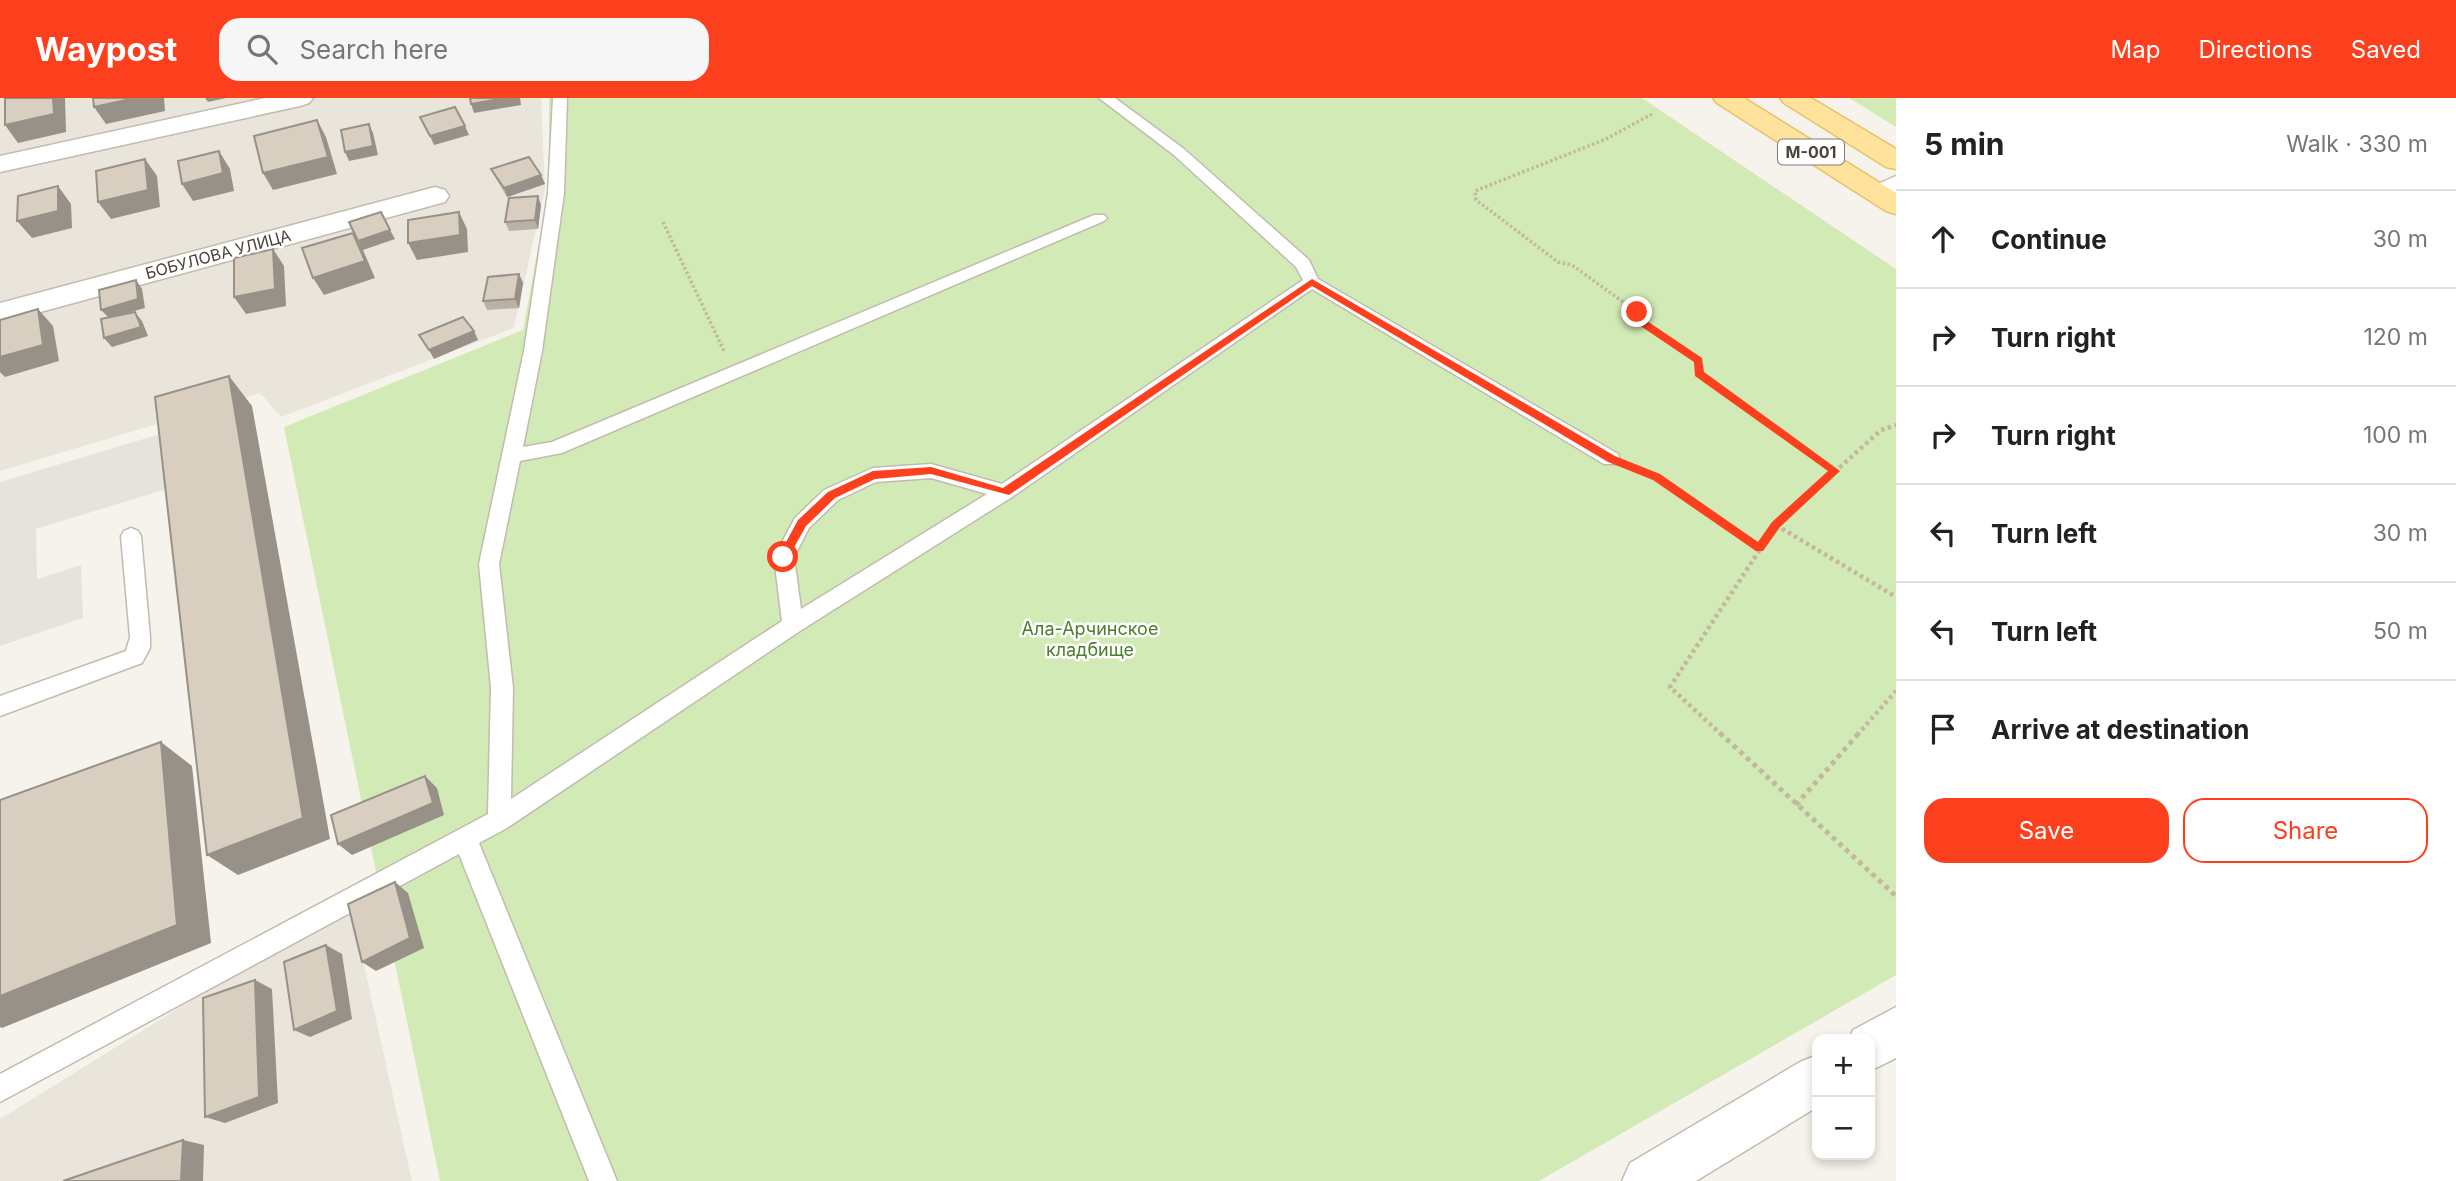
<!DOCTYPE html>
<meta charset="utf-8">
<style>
:root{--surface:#fff;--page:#f6f6f6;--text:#222;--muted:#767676;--line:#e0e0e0;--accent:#fc3f1d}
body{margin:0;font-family:Inter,sans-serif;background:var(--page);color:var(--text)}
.controls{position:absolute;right:21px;bottom:21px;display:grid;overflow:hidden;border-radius:14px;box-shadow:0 4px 10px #0003}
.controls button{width:63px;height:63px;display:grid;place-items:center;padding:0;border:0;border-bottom:2px solid var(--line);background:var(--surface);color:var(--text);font:35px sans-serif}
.stop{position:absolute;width:21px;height:21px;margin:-16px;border:5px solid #fc3f1d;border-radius:50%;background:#fff}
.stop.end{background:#fc3f1d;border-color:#fff;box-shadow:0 2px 7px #0008}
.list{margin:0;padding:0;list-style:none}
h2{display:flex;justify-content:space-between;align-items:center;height:91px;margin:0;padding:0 28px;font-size:30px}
h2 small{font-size:23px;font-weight:400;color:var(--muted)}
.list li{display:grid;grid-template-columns:46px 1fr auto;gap:21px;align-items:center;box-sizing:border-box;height:98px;padding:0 28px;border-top:2px solid var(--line)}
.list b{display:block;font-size:26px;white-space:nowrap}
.list em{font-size:23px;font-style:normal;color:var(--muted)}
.actions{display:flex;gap:14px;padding:21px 28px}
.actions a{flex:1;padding:16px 0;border:2px solid var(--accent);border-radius:21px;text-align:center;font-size:24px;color:var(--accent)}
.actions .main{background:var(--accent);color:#fff}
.icon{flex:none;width:38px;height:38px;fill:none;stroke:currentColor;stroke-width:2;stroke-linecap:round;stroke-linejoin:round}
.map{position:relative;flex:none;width:1896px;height:1083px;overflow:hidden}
header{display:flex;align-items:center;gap:42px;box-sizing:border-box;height:98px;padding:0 35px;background:var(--accent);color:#fff}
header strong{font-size:33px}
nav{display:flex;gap:38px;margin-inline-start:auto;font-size:24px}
.search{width:490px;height:63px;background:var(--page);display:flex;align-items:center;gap:18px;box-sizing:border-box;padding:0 24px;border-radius:21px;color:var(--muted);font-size:26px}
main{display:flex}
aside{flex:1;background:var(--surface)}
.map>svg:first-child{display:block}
.residential{fill:#eae5da}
.industrial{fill:#e6e2dd}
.green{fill:#d2eab5}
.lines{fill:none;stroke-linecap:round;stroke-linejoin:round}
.service-casing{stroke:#c2bbae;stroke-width:3}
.minor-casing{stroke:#c2bbae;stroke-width:3}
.primary-casing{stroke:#e6c16a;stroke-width:3}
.path-far2{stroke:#c4b79f;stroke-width:3.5;stroke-dasharray:2.5 2.5;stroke-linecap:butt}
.path-far1{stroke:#c4b79f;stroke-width:4.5;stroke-dasharray:3.5 3.5;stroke-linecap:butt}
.path{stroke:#c4b79f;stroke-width:5;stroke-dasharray:4.5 4.5;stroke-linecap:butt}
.service{fill:#fff;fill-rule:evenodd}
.minor{fill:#fff;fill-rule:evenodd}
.primary{fill:#ffe39c;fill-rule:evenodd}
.wall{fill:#bab2a6}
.shaded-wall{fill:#979187}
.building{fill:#d8cfc1;stroke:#979187;stroke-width:2}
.route{fill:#fc3f1d}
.labels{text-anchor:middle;stroke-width:5;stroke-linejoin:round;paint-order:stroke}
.shield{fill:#fff;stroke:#817c74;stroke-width:2}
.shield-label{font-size:16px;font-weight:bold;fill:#4b4439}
.far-street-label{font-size:16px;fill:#4b4439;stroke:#fff}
.park-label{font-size:18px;fill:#4a7f2a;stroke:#fff}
</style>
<header>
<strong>Waypost</strong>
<div class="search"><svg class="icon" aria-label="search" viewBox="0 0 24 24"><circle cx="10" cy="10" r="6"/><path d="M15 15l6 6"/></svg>Search here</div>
<nav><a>Map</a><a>Directions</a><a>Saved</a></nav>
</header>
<main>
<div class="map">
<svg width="1896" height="1083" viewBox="0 0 1896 1083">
<rect width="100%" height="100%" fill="#f6f3ec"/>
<!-- residential -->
<path class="residential" d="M0 0H541L545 91 514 230 281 319 260 295 0 373Z
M350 804 412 1083H0V1021Z"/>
<!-- industrial -->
<path class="industrial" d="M177 331 183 386 36 431 37 481 81 467 83 520 0 548V384Z"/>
<!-- green -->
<path class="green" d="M549 0H1642L1896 171V877L1539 1083H440L284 329 523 232 549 91Z
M1849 0H1896V29Z"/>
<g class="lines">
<!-- service casing -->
<g class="service-casing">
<path id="service" d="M553 0H567L564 95 542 253 523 349 552 344 1094 117H1104L1107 120 1104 123 562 355 520 363 499 466 513 590 511 701 782 523 774 459 795 420 824 392 873 370 931 366 1002 386 1303 182 1296 169 1174 57 1099 0H1115L1184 51 1309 162 1318 181 1618 356 1620 361 1618 366H1604L1312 191 1012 399 800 533 507 730 479 745 617 1083H589L459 756 0 1004V976L488 716 491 590 479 466 524 253 548 95ZM931 380 987 396 801 511 794 459 809 430 838 402 876 384Z
M131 430 138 433 141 438 150 539V550L142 565 0 618V598L126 553 130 539 121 438 124 433Z"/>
</g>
<!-- minor casing -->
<g class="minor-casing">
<path id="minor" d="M265 0H313L309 5 300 8 0 74V58Z
M1896 78V98L1879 105 1869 102 1865 96 1869 90Z
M435 89 445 92 449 98 445 104 0 225V205Z
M1896 909V960L1870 973V941H1849L1853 932Z
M1817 957V1009L1696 1083H1622L1630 1065 1800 964Z"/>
</g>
<!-- primary casing -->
<g class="primary-casing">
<path id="primary" d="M1713 0H1744L1896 95V116L1886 113 1717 5Z
M1780 0H1811L1896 51V71L1886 69 1784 5Z"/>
</g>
<!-- path-far2 -->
<path class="path-far2" d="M1652 16 1606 41 1475 93 1476 102 1558 164 1572 167 1637 214 1639 223 1699 263V275L1709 282
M663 124 724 253"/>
<!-- path-far1 -->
<path class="path-far1" d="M1707 281 1835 373
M1638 372 1657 379 1760 450
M1776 427 1896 499
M1722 637 1670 589 1776 427 1881 332 1896 327
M1857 637 1896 593"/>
<!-- path -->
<path class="path" d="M1720 635 1896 798
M1796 707 1859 635"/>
<!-- service -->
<use href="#service" class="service"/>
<!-- minor -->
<use href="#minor" class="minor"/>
<!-- primary -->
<use href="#primary" class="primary"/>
</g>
<!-- wall -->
<path class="wall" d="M491 71 541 77 545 86 507 99 495 79Z
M541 107 538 131 509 133 505 124Z
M519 176 523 185 519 210 487 212 483 203Z"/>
<!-- shaded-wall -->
<path class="shaded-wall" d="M53 0H65L66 34 18 45 5 27Z
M135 0H164L165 13 106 26 94 9Z
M205 0H226L208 4Z
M505 0H520L521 7 474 15 471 6Z
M317 22 326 39 337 76 273 92 263 75Z
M369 26 373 35 378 57 349 63 345 54Z
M465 28 469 37 434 47 430 38Z
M219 53 230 71 234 93 193 103 182 86Z
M145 61 157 78 160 109 111 121 98 104Z
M541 77 545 86 507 99 504 90Z
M58 88 71 106 72 130 32 140 17 123Z
M538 98 541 107 538 131 535 122Z
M459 114 467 131 468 154 417 162 408 145Z
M390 132 395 141 363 152 358 143Z
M353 135 363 152 375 180 324 197 313 180Z
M273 151 284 168 286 208 246 216 234 199Z
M519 176 523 185 519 210 515 201Z
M136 182 142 191 145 210 109 220 101 212Z
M38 211 53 228 59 263 5 279 0 274V259Z
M135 214 142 223 148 238 112 249 104 240Z
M474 233 478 242 434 261 429 252Z
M229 278 252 308 330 741 238 777 207 757Z
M161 644 192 668 211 845 2 930 0 929V898Z
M425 678 437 690 444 717 352 757 338 746Z
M395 784 408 795 424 850 376 873 362 864Z
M326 847 342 856 352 921 310 939 294 932Z
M255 882 272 891 278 1005 225 1025 205 1019Z
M183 1042 204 1047 203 1083H181Z"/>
<!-- building -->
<path class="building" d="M5 0H53L54 16 5 27Z
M93 0H135L94 9Z
M470 0H505L471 6Z
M455 9 465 28 430 38 420 19Z
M317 22 328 59 263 75 254 38Z
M369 26 373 48 345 54 341 32Z
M219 53 223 75 182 86 178 63Z
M529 59 541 77 504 90 491 71Z
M145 61 148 92 98 104 96 73Z
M58 88V113L17 123 18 98Z
M538 98 535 122 505 124 509 100Z
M381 114 390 132 358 143 349 124Z
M459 114 460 137 408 145V122Z
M353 135 365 163 313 180 302 150Z
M273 151 275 191 234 199V160Z
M519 176 515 201 483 203 488 179Z
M136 182 138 201 101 212 99 192Z
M38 211 43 247 0 259V222Z
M135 214 141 229 104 240 101 221Z
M463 219 474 233 429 252 419 237Z
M229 278 303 720 207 757 155 299Z
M161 644 177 827 0 898V702Z
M425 678 433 705 338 746 331 717Z
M395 784 410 840 362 864 348 806Z
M326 847 337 913 294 932 284 864Z
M255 882 259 999 205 1019 203 900Z
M183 1042 181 1083H63Z"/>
<!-- route -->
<path class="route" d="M1312 181 1615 358 1660 376 1758 444 1772 424 1828 373 1695 278 1694 264 1636 225 1634 212H1640L1644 221 1702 260 1704 274 1840 373 1780 429 1763 453H1756L1653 382 1608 364 1312 188 1009 397 931 376 875 381 835 400 806 428 787 462H780L778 459 798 422 828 394 873 373 931 369 1003 390Z"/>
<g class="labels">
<!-- shield labels -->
<rect class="shield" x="1778" y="41.5" width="66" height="25" rx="5"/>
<g class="shield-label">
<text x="1811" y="60">М-001</text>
</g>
<!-- far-street labels -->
<g class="far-street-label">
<text transform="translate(218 156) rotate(-15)" y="6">БОБУЛОВА УЛИЦА</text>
</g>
<!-- park labels -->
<g class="park-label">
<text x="1090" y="537">Ала-Арчинское<tspan x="1090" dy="21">кладбище</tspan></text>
</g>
</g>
</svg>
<div class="controls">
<button>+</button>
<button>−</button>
</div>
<div class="stop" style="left:783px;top:459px"></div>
<div class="stop end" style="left:1637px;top:214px"></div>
</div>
<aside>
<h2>5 min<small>Walk · 330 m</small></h2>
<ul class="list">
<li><svg class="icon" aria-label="ahead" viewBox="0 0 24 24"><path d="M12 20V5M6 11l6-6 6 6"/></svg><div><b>Continue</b></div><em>30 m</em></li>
<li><svg class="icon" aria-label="right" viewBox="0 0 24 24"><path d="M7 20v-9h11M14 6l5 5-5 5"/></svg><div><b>Turn right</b></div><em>120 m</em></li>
<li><svg class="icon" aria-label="right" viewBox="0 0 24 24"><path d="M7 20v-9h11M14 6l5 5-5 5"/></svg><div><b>Turn right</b></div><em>100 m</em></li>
<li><svg class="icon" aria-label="left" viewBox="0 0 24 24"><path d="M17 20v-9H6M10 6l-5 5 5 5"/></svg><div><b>Turn left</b></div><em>30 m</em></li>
<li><svg class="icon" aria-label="left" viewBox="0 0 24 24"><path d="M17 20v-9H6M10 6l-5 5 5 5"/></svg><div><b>Turn left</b></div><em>50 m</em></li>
<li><svg class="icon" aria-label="arrive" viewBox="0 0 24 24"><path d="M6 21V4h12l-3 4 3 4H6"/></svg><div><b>Arrive at destination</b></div></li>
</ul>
<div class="actions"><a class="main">Save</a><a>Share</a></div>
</aside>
</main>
